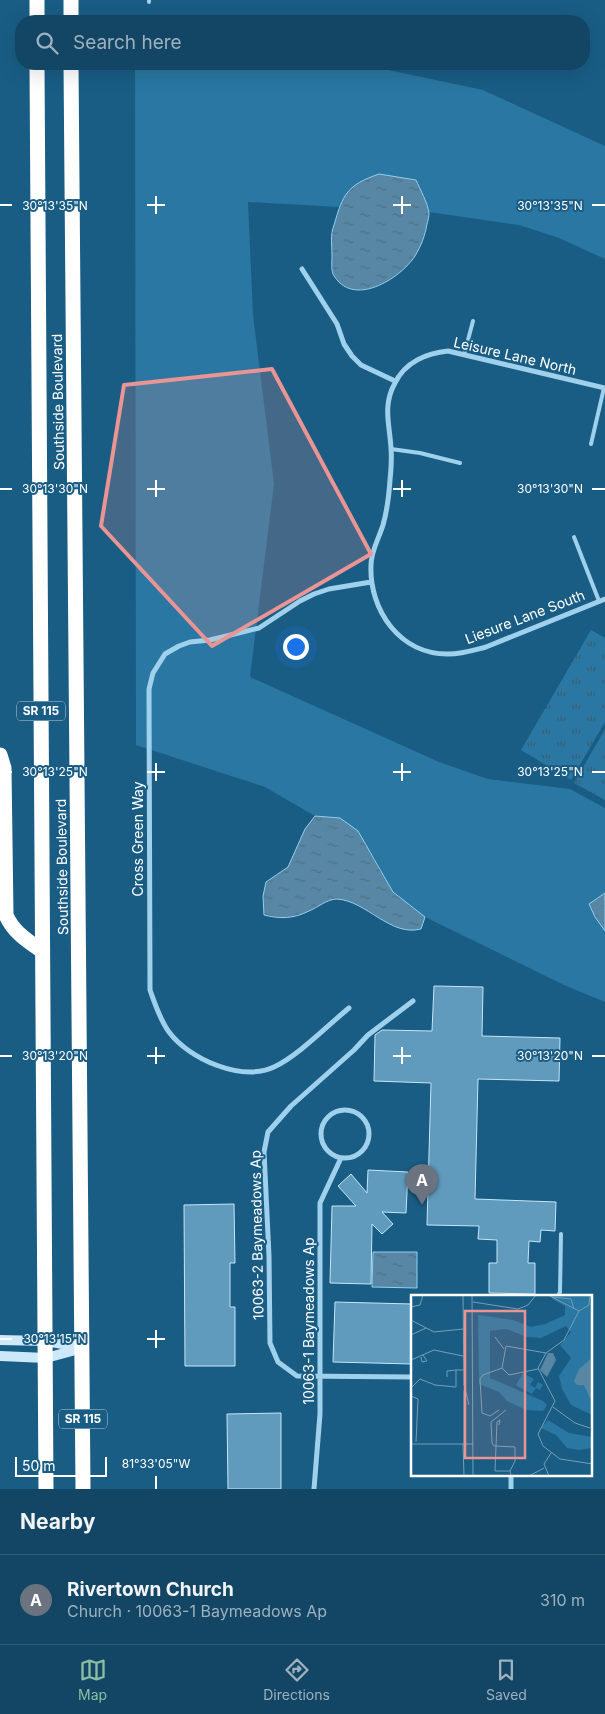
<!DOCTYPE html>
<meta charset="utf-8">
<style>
:root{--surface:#134664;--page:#20506d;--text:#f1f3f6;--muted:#9db1bf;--line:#325e78;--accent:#8abfa5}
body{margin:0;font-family:Inter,sans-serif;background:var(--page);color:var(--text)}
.scale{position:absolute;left:15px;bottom:12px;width:92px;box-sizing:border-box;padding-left:5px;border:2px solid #fff;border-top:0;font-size:14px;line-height:18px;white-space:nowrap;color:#fff;-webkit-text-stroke:4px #195d85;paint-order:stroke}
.you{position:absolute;left:295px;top:646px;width:18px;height:18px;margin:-12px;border:4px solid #fff;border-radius:50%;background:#1a73e8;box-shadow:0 0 0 8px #1a73e833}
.badge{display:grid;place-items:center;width:32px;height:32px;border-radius:50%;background:var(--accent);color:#fff;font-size:16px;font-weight:700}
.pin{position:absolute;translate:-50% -41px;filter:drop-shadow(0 1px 2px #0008)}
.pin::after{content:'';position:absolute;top:26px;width:18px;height:15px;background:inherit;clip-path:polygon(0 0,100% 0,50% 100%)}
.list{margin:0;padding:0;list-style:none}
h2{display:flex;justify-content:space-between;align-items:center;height:65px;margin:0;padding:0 20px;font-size:21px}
h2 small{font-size:16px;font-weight:400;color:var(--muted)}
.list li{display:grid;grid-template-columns:32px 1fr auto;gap:15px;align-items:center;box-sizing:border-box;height:90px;padding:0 20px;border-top:1px solid var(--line)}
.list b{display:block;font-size:19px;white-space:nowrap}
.list p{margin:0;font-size:16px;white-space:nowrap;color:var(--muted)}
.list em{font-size:16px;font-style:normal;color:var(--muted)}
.icon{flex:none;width:28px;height:28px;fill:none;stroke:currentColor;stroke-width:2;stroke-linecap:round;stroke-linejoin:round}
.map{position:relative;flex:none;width:605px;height:1489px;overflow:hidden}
.search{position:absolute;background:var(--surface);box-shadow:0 5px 20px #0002;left:15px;right:15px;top:15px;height:55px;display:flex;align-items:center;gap:12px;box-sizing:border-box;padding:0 18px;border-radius:20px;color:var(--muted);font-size:19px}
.sheet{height:155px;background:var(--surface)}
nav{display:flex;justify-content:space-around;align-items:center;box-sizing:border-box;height:70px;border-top:1px solid var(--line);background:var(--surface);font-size:14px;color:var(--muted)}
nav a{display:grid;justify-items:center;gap:2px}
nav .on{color:var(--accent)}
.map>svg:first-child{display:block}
.grass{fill:#2977a2}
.park{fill:url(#park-tufts)}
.water{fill:url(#water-ripples);stroke:#92cfee}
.building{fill:#609abc;stroke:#c5e6f9}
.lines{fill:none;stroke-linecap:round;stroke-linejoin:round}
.lane{stroke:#9fd1ec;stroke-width:4}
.street{stroke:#9fd1ec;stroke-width:5}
.secondary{stroke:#cce8f9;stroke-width:10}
.highway{stroke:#fff;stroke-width:15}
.marked{fill:#ea9494;fill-opacity:0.2;stroke:#ea9494;stroke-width:4;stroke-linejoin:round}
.ticks{fill:none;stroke:#fff;stroke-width:2}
.labels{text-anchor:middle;stroke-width:4;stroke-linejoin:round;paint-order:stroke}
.shield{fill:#195d85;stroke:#baceda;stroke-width:1}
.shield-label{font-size:12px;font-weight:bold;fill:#fff}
.street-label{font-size:14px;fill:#fff;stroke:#195d85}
.inset-road{fill:none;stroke:#759eb6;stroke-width:1}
.view{fill:#ea9494;fill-opacity:0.15;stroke:#ea9494;stroke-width:2.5}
.inset-edge{fill:none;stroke:#fff;stroke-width:2.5}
.ticks-label{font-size:12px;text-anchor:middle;fill:#fff;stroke:#195d85;stroke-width:4;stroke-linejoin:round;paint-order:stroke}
</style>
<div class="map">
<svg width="605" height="1489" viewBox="0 0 605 1489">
<defs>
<pattern id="park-tufts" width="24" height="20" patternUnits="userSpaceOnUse" patternTransform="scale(1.25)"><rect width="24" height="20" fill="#2977a2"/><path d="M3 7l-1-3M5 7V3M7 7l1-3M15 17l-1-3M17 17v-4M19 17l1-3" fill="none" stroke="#3c5f73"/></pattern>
<pattern id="water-ripples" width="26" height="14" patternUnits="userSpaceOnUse" patternTransform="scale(1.25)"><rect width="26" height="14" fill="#5787a5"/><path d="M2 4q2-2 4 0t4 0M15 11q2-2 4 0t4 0" fill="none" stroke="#536f81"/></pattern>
</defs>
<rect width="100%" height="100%" fill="#195d85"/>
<!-- grass -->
<path class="grass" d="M135 64H346L374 67 483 90 605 146V259L559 238 519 225 429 212 416 180 349 190 339 207 248 202 253 315 274 484 250 677 439 762 488 779 570 789 605 808V1002L564 985 425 917 393 892 374 857 340 818 315 816 265 787 136 745Z"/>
<!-- park -->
<path class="park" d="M591 630 605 638V722L571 780 521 750Z
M605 729V800L574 783Z"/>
<!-- water -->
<path class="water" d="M379 174 416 180C420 189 428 204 429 213 429 216 428 221 427 224 425 236 421 246 415 256 400 279 352 309 333 274 331 270 332 261 332 256 332 245 330 235 334 225 343 194 347 185 379 174Z
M315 816 340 818 358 831 393 892 425 917 421 929C390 937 367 901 337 899 327 899 317 908 309 911 293 919 280 919 264 915L263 896 266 882 288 867 305 829Z
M605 893V931L595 917 589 904Z
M373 1252H417V1288L372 1287Z"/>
<!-- building -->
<path class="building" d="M434 986 483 987 482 1036 560 1038 559 1081 478 1079 475 1199 556 1202 555 1231 541 1230 540 1242 529 1241 528 1263H535V1294L489 1293V1263H497V1240L478 1239 479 1226 427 1225 431 1083 374 1081 375 1035 382 1030 432 1031Z
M368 1170 408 1172 406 1213 382 1212 393 1224 382 1234 372 1224 371 1284 330 1283 332 1206H356L338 1186 351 1174 367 1193Z
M234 1204 235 1263H230V1307H235V1366H185L184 1205Z
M335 1302 412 1304V1364L333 1362Z
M281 1413V1489H228L227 1414Z"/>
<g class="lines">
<!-- lane -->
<path class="lane" d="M149 2V0
M464 355 473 321
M591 444 604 388
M391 449 420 453 460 463
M574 537 599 601
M558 1296 560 1292 561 1234"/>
<!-- street -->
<path class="street" d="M302 269 337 324 344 344 352 356 361 365 395 381
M605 388 448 351C427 353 405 362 395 383 382 406 390 425 391 449 392 460 391 470 390 480 389 495 387 511 383 525 379 538 371 551 371 565 369 610 400 655 449 654 461 654 474 650 486 647L605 599
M349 1008C328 1025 298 1056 274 1067 241 1082 189 1059 169 1032 160 1020 155 1004 150 990L149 689 153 673 165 654 179 646 190 642 210 640 259 628 300 601 314 594 329 589 371 582
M321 1134a24 24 0 1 1 48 0a24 24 0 1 1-48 0Z
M412 1377 297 1376 278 1362 270 1343 269 1256 264 1152 268 1132 291 1106 354 1050 368 1035 413 1001
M314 1489 320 1414V1203L341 1158
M511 1489V1475"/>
<!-- secondary -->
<path class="secondary" d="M0 1340 46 1341 79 1347
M0 1356 46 1358 83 1348"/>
<!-- highway -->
<path class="highway" d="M37 0V21
M71 0V21
M37 64 46 1489
M71 64 83 1489
M0 755 4 768 6 915C13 932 28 941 42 951"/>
</g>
<!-- marked area -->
<path class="marked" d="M272 369 371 554 212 646 101 526 124 385Z"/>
<!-- ticks -->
<path class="ticks" d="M156 196V214M402 196V214M0 205H12M147 205H165M393 205H411M592 205H605M156 480V497M402 480V497M0 489H12M147 489H165M393 489H411M592 489H605M156 763V781M402 763V781M0 772H12M147 772H165M393 772H411M592 772H605M156 1047V1064M402 1047V1064M0 1056H12M147 1056H165M393 1056H411M592 1056H605M156 1330V1348M0 1339H12M147 1339H165M156 1476V1489"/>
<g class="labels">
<!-- shield labels -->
<g class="shield">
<rect x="17" y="701.5" width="48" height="19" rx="4"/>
<rect x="59" y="1409.5" width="48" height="19" rx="4"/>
</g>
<g class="shield-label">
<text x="41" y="715">SR 115</text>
<text x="83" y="1423">SR 115</text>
</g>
<!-- street labels -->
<g class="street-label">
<text transform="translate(515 356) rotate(13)" y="5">Leisure Lane North</text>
<text transform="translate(58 402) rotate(-91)" y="5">Southside Boulevard</text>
<text transform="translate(525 617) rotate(-21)" y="5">Liesure Lane South</text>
<text transform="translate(138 839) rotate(-90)" y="5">Cross Green Way</text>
<text transform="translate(62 867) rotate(-91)" y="5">Southside Boulevard</text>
<text transform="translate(257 1235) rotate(-91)" y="5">10063-2 Baymeadows Ap</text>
<text transform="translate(309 1321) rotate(-90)" y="5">10063-1 Baymeadows Ap</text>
</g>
</g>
<!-- overview -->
<g transform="translate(411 1295)">
<rect width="181" height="181" fill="#195d85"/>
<path d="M143 0H181V120L160 110 151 94 148 81 160 63 149 50 160 37 155 31 130 43 116 42 95 34 79 36V83L132 106 136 110 132 116 115 115 96 106 88 97 68 89 67 20 102 25 120 32 134 29 154 20V11L141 4ZM137 125 158 138 181 142V153L168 155 156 153 145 140 130 133Z" fill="#2977a2"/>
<path d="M112 78 123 84 119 90 124 93 127 87 132 90 129 95 125 93 121 99 105 90Z" fill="#2977a2"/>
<path d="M137 58H142L145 65 136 82 129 75ZM181 63V108L173 90H166L163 86 168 74Z" fill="#5787a5"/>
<path class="inset-road" d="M52 0 53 90M61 0 62 181M137 0 168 16M179 0 178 10 168 16 153 45 135 58 127 73 144 106 127 139 132 151 149 164 182 169M141 2 160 4 163 14M62 7 107 14 117 10 125 0M0 12 9 10 12 0M0 25 23 37 52 34M0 40 15 33M84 42 93 54M10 62 11 67 16 66 12 60M0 65 23 55 52 61M91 73 95 51 135 58M91 73 98 80 127 74M36 82V76L45 75M53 89 58 110M0 93 9 84 24 90 45 92V75H52M53 96V150M0 101 7 104 5 147M142 112 164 128 179 133M88 115 79 121 71 118 69 84 72 80 91 73M95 115 80 127 81 148 83 151 104 152V166L99 176M88 130 89 125 86 127 84 176H99L100 181M0 149H62M52 149 53 181M118 181 133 173M138 181 133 169 140 158"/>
<path class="view" d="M54 16H114V163H54Z"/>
<rect width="181" height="181" class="inset-edge"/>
</g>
<g class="ticks-label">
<text x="55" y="210">30°13'35"N</text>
<text x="550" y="210">30°13'35"N</text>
<text x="55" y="493">30°13'30"N</text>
<text x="550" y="493">30°13'30"N</text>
<text x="55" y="776">30°13'25"N</text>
<text x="550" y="776">30°13'25"N</text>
<text x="55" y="1060">30°13'20"N</text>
<text x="550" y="1060">30°13'20"N</text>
<text x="55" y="1343">30°13'15"N</text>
<text x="156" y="1468">81°33'05"W</text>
</g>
</svg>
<div class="scale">50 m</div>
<div class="you"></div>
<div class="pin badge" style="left:422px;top:1205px;background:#6b7280">A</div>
<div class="search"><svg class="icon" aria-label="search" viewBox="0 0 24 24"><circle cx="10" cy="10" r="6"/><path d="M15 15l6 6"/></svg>Search here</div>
</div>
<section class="sheet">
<h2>Nearby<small></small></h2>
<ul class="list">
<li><span class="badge" style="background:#6b7280">A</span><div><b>Rivertown Church</b><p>Church · 10063-1 Baymeadows Ap</p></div><em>310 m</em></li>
</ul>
</section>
<nav>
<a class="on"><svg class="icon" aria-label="map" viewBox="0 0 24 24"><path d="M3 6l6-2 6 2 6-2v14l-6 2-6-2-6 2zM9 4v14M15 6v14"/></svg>Map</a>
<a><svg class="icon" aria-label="directions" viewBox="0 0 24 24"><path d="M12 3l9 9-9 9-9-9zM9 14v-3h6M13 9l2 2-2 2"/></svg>Directions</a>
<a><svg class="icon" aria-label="saved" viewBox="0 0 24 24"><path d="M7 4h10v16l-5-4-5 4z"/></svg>Saved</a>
</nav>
